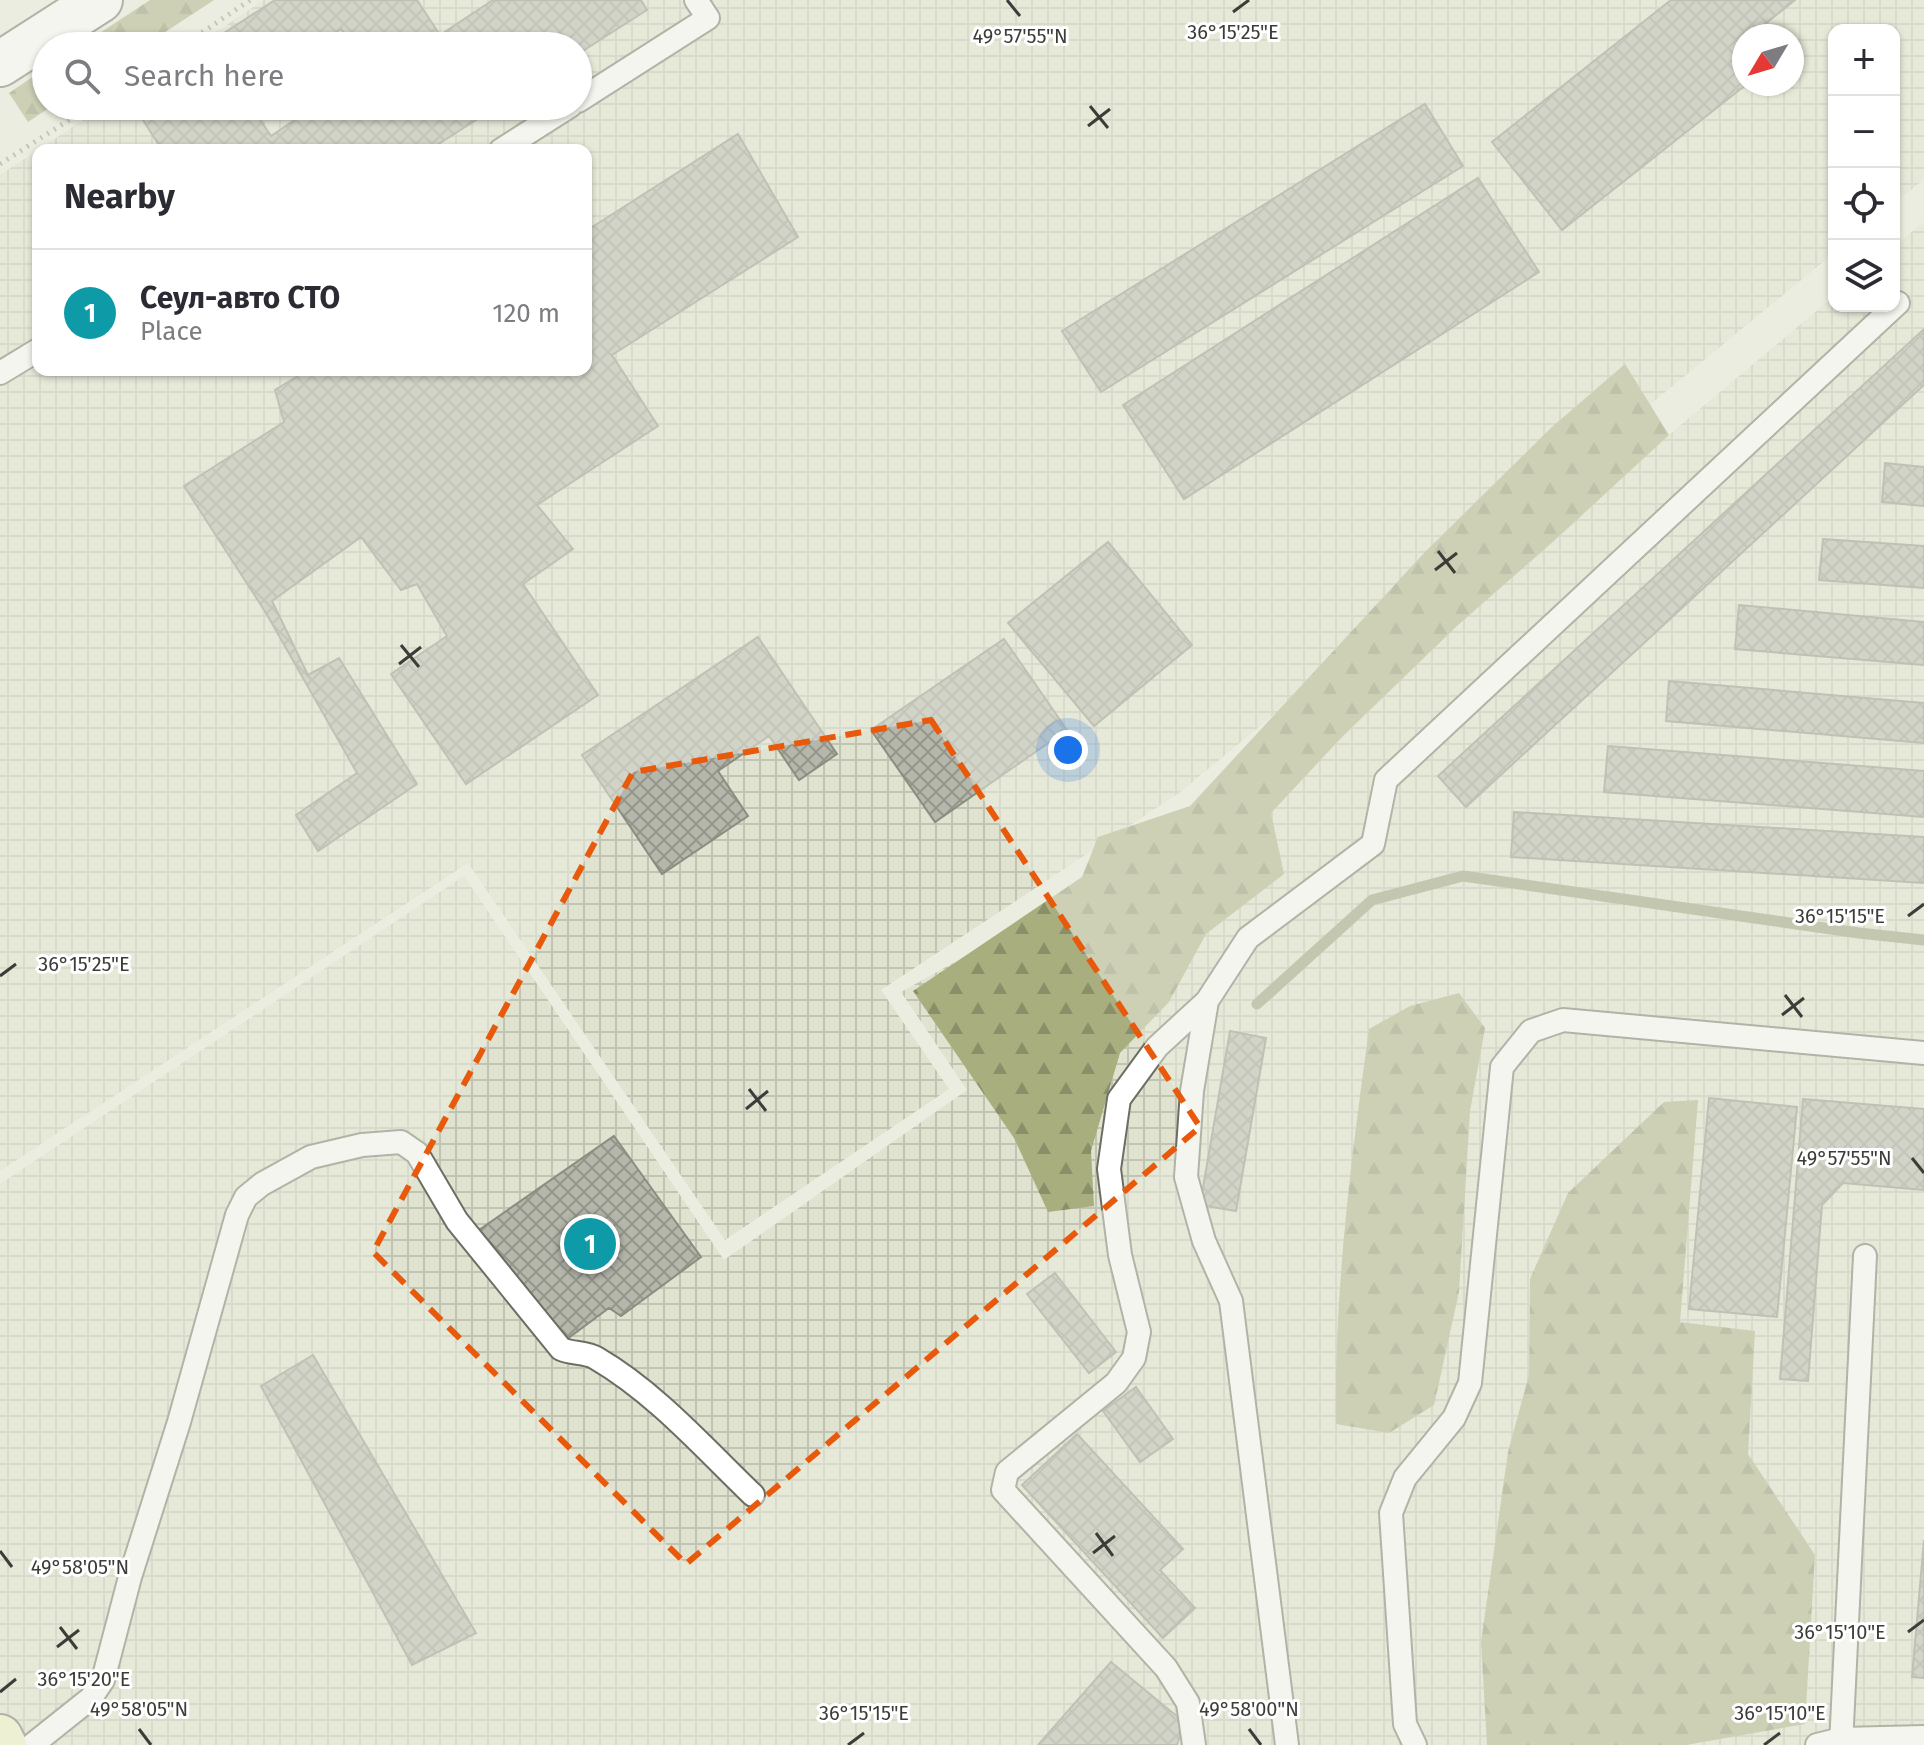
<!DOCTYPE html>
<meta charset="utf-8">
<style>
:root{--surface:#fff;--page:#f2f2f3;--text:#2b2b33;--muted:#7c7c81;--line:#e1e1e2;--accent:#0f766e}
body{margin:0;font-family:"Fira Sans",sans-serif;background:var(--page);color:var(--text)}
.controls{position:absolute;right:24px;top:24px;display:grid;overflow:hidden;border-radius:16px;box-shadow:0 2px 6px #0004}
.controls button{width:72px;height:72px;display:grid;place-items:center;padding:0;border:0;border-bottom:2px solid var(--line);background:var(--surface);color:var(--text);font:40px sans-serif}
.compass{position:absolute;left:1732px;top:24px;width:72px;height:72px;border-radius:50%;background:var(--surface);box-shadow:0 2px 6px #0004;rotate:232deg}
.you{position:absolute;left:1068px;top:750px;width:28px;height:28px;margin:-20px;border:6px solid #fff;border-radius:50%;background:#1a73e8;box-shadow:0 0 0 12px #1a73e833}
.badge{display:grid;place-items:center;width:52px;height:52px;border-radius:50%;background:var(--accent);color:#fff;font-size:26px;font-weight:700}
.pin{position:absolute;translate:-50% -50%;border:4px solid #fff;box-shadow:0 2px 8px #0006}
.list{margin:0;padding:0;list-style:none}
h2{display:flex;justify-content:space-between;align-items:center;height:104px;margin:0;padding:0 32px;font-size:34px}
h2 small{font-size:26px;font-weight:400;color:var(--muted)}
.list li{display:grid;grid-template-columns:52px 1fr auto;gap:24px;align-items:center;box-sizing:border-box;height:128px;padding:0 32px;border-top:2px solid var(--line)}
.list b{display:block;font-size:30px;white-space:nowrap}
.list p{margin:0;font-size:26px;white-space:nowrap;color:var(--muted)}
.list em{font-size:26px;font-style:normal;color:var(--muted)}
.icon{flex:none;width:44px;height:44px;fill:none;stroke:currentColor;stroke-width:2;stroke-linecap:round;stroke-linejoin:round}
.map{position:relative;flex:none;width:1924px;height:1745px;overflow:hidden}
.search{position:absolute;background:var(--surface);box-shadow:0 2px 6px #0004;left:32px;top:32px;width:560px;height:88px;display:flex;align-items:center;gap:20px;box-sizing:border-box;padding:0 28px;border-radius:44px;color:var(--muted);font-size:30px}
.panel{position:absolute;background:var(--surface);box-shadow:0 2px 6px #0004;left:32px;top:144px;width:560px;height:232px;border-radius:16px}
.map>svg:first-child{display:block}
.industrial{fill:url(#industrial-grid);fill-rule:evenodd}
.forest{fill:url(#forest-firs)}
.lines{fill:none;stroke-linecap:round;stroke-linejoin:round}
.stream{stroke:#969977;stroke-width:11}
.building{fill:url(#building-cross-hatch);stroke:#8c8d81;stroke-width:2}
.lane-casing{stroke:#6d6e63;stroke-width:26}
.street-casing{stroke:#6d6e63;stroke-width:48}
.secondary-casing{stroke:#6d6e63;stroke-width:48}
.path{stroke:#97988f;stroke-width:5;stroke-dasharray:2 6;stroke-linecap:butt}
.lane{stroke:#fff;stroke-width:22}
.street{stroke:#fff;stroke-width:44}
.secondary{stroke:#f1f4c3;stroke-width:44}
.marked{fill:none;stroke:#e8590c;stroke-width:6;stroke-dasharray:16 10;stroke-linejoin:round}
.ticks{fill:none;stroke:#3c3d38;stroke-width:3}
.ticks-label{font-size:20px;text-anchor:middle;fill:#3c3d38;stroke:#fff;stroke-width:6;stroke-linejoin:round;paint-order:stroke}
</style>
<div class="map">
<svg width="1924" height="1745" viewBox="0 0 1924 1745">
<defs>
<pattern id="industrial-grid" width="8" height="8" patternUnits="userSpaceOnUse" patternTransform="scale(2)"><rect width="8" height="8" fill="#e0e3cf"/><path d="M0 4h8M4 0v8" fill="none" stroke="#c1c4b2"/></pattern>
<pattern id="forest-firs" width="22" height="20" patternUnits="userSpaceOnUse" patternTransform="scale(2)"><rect width="22" height="20" fill="#a9ae7f"/><path d="M5 1l3.5 6h-7zM16 11l3.5 6h-7z" fill="#8b8f69"/></pattern>
<pattern id="building-cross-hatch" width="8" height="8" patternUnits="userSpaceOnUse" patternTransform="scale(2)"><rect width="8" height="8" fill="#b5b7ab"/><path d="M0 0l8 8M0 8l8-8" fill="none" stroke="#94968c"/></pattern>
</defs>
<rect width="100%" height="100%" fill="#ebede0"/>
<!-- industrial -->
<path class="industrial" d="M264 0H1924V179L1894 204V30H1834V253L1179 793 881 990 949 1089 725 1240 468 863 0 1171V175L38 150V370H586V150H38L104 106H578V46H195ZM1744 36H1792V84H1744Z
M1924 222V1745H0V1184L464 876 724 1260 967 1090 901 992 1215 817 1834 296V306H1894V246Z"/>
<!-- forest -->
<path class="forest" d="M150 0H214L144 46H80Z
M46 68V106H52L28 122 9 93Z
M1625 364 1669 435 1555 540 1458 625 1342 737 1271 813 1284 874 1206 934 1169 1002 1120 1053 1091 1151 1094 1206 1048 1212 1014 1138 913 991 1082 877 1098 837 1190 806 1425 552 1552 427Z
M1459 993 1485 1028 1470 1111 1459 1292 1434 1405 1389 1433 1336 1424C1334 1292 1351 1160 1369 1029L1410 1006Z
M1698 1100 1680 1322 1755 1331 1748 1454 1815 1555 1805 1724 1686 1745H1487L1481 1642 1508 1452 1529 1375 1530 1279 1568 1193 1664 1102Z"/>
<g class="lines">
<!-- stream -->
<path class="stream" d="M1257 1004 1372 900 1463 876 1859 933 1924 940"/>
</g>
<!-- building -->
<path class="building" d="M275 0H417L440 35 493 0H641L647 10 578 54V46H353L341 29 317 46H204Z
M1671 0H1795L1765 24 1775 36H1744V84H1747L1562 230 1492 142Z
M1425 104 1463 166 1101 392 1062 331Z
M134 106H251L271 136 315 106H498L429 150H162Z
M738 134 798 237 612 355 658 426 537 505 573 549 523 584 598 695 466 784 391 674 447 636 417 584 401 590 361 537 272 601 308 675 339 658 417 784 318 851 296 815 357 773 266 613 184 486 284 422 275 390 308 370H586V231Z
M1478 178 1539 272 1184 499 1123 405Z
M1924 329V385L1466 807 1438 776Z
M1885 463 1924 467V506L1882 502Z
M1823 539 1924 546V588L1819 580Z
M1108 542 1192 645 1094 726 1008 623Z
M1739 605 1924 622V665L1735 649Z
M758 637 837 754 799 780 769 736 718 771 748 816 662 874 582 755Z
M1004 639 1067 730 935 822 871 730Z
M1669 681 1924 703V743L1666 721Z
M1608 746 1924 771V817L1604 792Z
M1514 812 1924 837V883L1511 857Z
M1230 1031 1266 1038 1236 1211 1200 1205Z
M1709 1098 1797 1107 1777 1317 1689 1309Z
M1803 1099 1924 1109V1190L1843 1183 1822 1205 1808 1381 1780 1379Z
M614 1136 701 1257 621 1316 609 1308 563 1342 479 1230Z
M1055 1273 1116 1352 1089 1373 1027 1294Z
M313 1355 476 1633 412 1665 261 1386Z
M1136 1387 1173 1439 1140 1462 1103 1411Z
M1077 1434 1183 1549 1160 1570 1195 1608 1163 1638 1022 1485Z
M1924 1540V1678L1912 1677Z
M1111 1662 1184 1722 1177 1745H1038Z"/>
<g class="lines">
<!-- lane casing -->
<g class="lane-casing">
<path id="lane" d="M578 101 708 18 696 0
M501 150 570 106
M0 373 38 350
M1207 1001 1192 1091 1186 1177 1204 1241 1231 1301 1287 1745
M32 1745 91 1698 103 1680 130 1577 179 1422 237 1215 246 1197 262 1184 311 1157 362 1145 401 1142 417 1153 457 1221 561 1349C572 1354 586 1352 596 1358 656 1393 704 1448 753 1495
M1194 1745 1188 1703 1166 1668 1003 1490 1007 1472 1116 1383 1134 1358 1139 1332 1120 1255 1109 1169 1119 1099 1157 1047 1207 1001 1248 938 1373 844 1386 780 1898 303
M1415 1745 1405 1724 1391 1513 1405 1478 1454 1418 1470 1383 1502 1067 1531 1031 1563 1020 1924 1053
M1817 1745 1841 1739 1924 1737
M1841 1745 1865 1256"/>
</g>
<!-- street casing -->
<g class="street-casing">
<path id="street" d="M0 64 100 0"/>
</g>
<!-- secondary casing -->
<g class="secondary-casing">
<path id="secondary" d="M0 1737 4 1745"/>
</g>
<!-- path -->
<path class="path" d="M182 46 250 0
M0 164 91 106"/>
<!-- lane -->
<use href="#lane" class="lane"/>
<!-- street -->
<use href="#street" class="street"/>
<!-- secondary -->
<use href="#secondary" class="secondary"/>
</g>
<!-- marked area -->
<path d="M0 0H1924V1745H0ZM931 720 1200 1127 686 1564 373 1252 633 772Z" fill="#ebede0" fill-opacity=".55" fill-rule="evenodd"/>
<path class="marked" d="M931 720 1200 1127 686 1564 373 1252 633 772Z"/>
<!-- ticks -->
<path class="ticks" d="M1007 0 1020 16M1233 12 1249 0M1090 106 1108 128M1088 126 1110 109M1438 551 1455 573M1435 570 1457 553M401 645 419 667M399 664 421 647M1908 916 1924 904M0 976 16 964M1785 995 1802 1017M1782 1015 1804 998M749 1089 766 1111M746 1109 768 1091M1912 1158 1924 1173M1096 1533 1113 1556M0 1551 12 1567M1093 1553 1115 1536M60 1627 77 1649M1908 1632 1924 1620M57 1647 79 1630M0 1692 16 1679M139 1729 151 1745M1249 1729 1261 1745M848 1745 864 1733M1764 1745 1780 1733"/>
<g class="ticks-label">
<text x="1233" y="39">36°15'25"E</text>
<text x="1020" y="43">49°57'55"N</text>
<text x="1840" y="923">36°15'15"E</text>
<text x="84" y="971">36°15'25"E</text>
<text x="1844" y="1165">49°57'55"N</text>
<text x="80" y="1574">49°58'05"N</text>
<text x="1840" y="1639">36°15'10"E</text>
<text x="84" y="1686">36°15'20"E</text>
<text x="139" y="1716">49°58'05"N</text>
<text x="1249" y="1716">49°58'00"N</text>
<text x="864" y="1720">36°15'15"E</text>
<text x="1780" y="1720">36°15'10"E</text>
</g>
</svg>
<div class="controls">
<button>+</button>
<button>−</button>
<button><svg class="icon" aria-label="locate" viewBox="0 0 24 24"><circle cx="12" cy="12" r="6"/><path d="M12 2v4M12 18v4M2 12h4M18 12h4"/></svg></button>
<button><svg class="icon" aria-label="layers" viewBox="0 0 24 24"><path d="M12 4l9 5-9 5-9-5zM3 14l9 5 9-5"/></svg></button>
</div>
<svg class="compass" viewBox="-18 -18 36 36"><path d="M0-13l5 13h-10z" fill="#e53935"/><path d="M0 13l5-13h-10z" fill="#7c7c81"/></svg>
<div class="you"></div>
<div class="pin badge" style="left:590px;top:1244px;background:#0f9aa8">1</div>
<div class="search"><svg class="icon" aria-label="search" viewBox="0 0 24 24"><circle cx="10" cy="10" r="6"/><path d="M15 15l6 6"/></svg>Search here</div>
<section class="panel">
<h2>Nearby<small></small></h2>
<ul class="list">
<li><span class="badge" style="background:#0f9aa8">1</span><div><b>Сеул-авто СТО</b><p>Place</p></div><em>120 m</em></li>
</ul>
</section>
</div>
